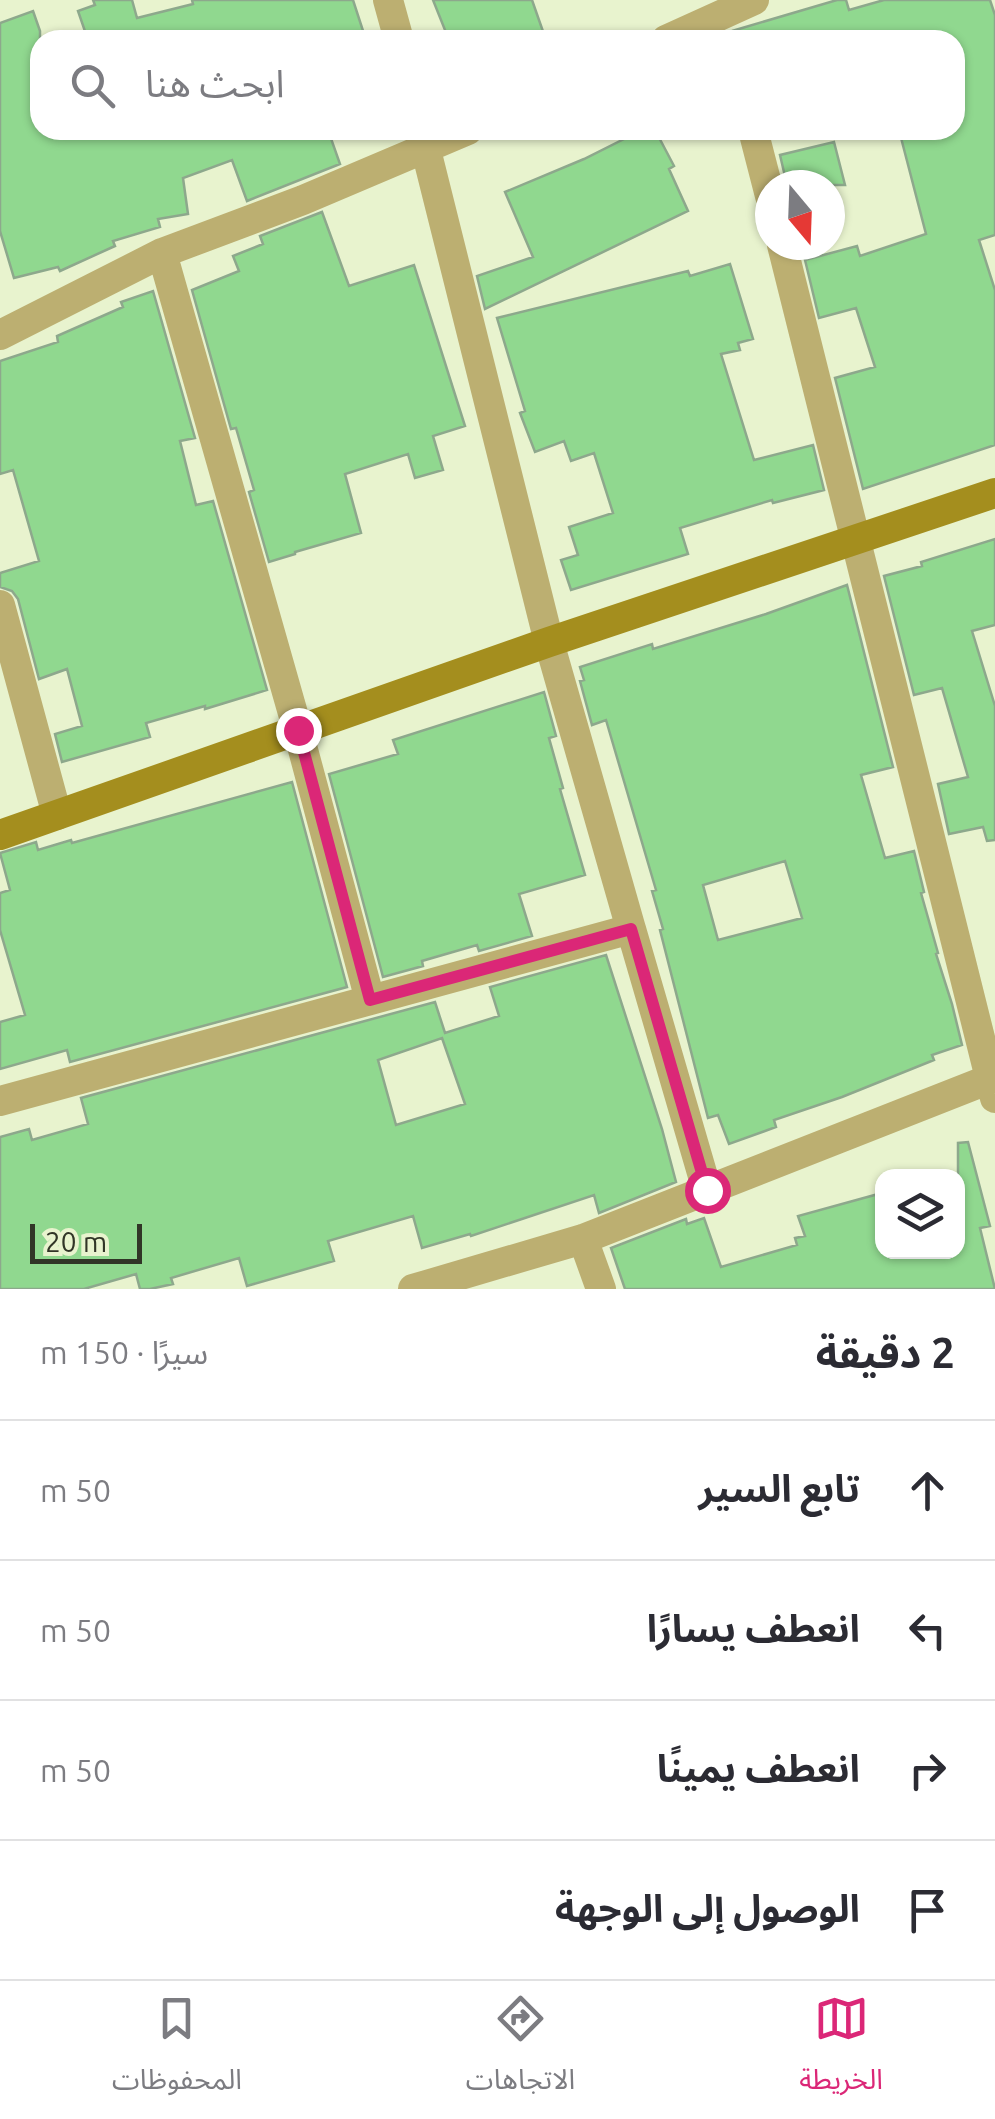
<!DOCTYPE html>
<html lang="ar">
<meta charset="utf-8">
<style>
:root{--surface:#fff;--page:#f7f7f7;--text:#2b2b33;--muted:#7c7c81;--line:#e1e1e2;--accent:#db2777}
body{margin:0;font-family:Ubuntu,"Noto Sans Arabic",sans-serif;background:var(--page);color:var(--text);direction:rtl}
.controls{position:absolute;right:30px;bottom:30px;display:grid;overflow:hidden;border-radius:20px;box-shadow:0 2px 8px #0004}
.controls button{width:90px;height:90px;display:grid;place-items:center;padding:0;border:0;border-bottom:2px solid var(--line);background:var(--surface);color:var(--text);font:50px sans-serif}
.compass{position:absolute;left:755px;top:170px;width:90px;height:90px;border-radius:50%;background:var(--surface);box-shadow:0 2px 8px #0004;rotate:161deg}
.scale{position:absolute;left:30px;bottom:25px;width:112px;box-sizing:border-box;padding-left:10px;border:5px solid #313527;border-top:0;font-size:28px;line-height:35px;white-space:nowrap;color:#313527;-webkit-text-stroke:8px #e8f3ce;paint-order:stroke}
.stop{position:absolute;width:30px;height:30px;margin:-22px;border:8px solid #db2777;border-radius:50%;background:#fff}
.stop.end{background:#db2777;border-color:#fff;box-shadow:0 2px 10px #0008}
.list{margin:0;padding:0;list-style:none}
h2{display:flex;justify-content:space-between;align-items:center;height:130px;margin:0;padding:0 40px;font-size:42px}
h2 small{font-size:32px;font-weight:400;color:var(--muted)}
.list li{display:grid;grid-template-columns:65px 1fr auto;gap:30px;align-items:center;box-sizing:border-box;height:140px;padding:0 40px;border-top:2px solid var(--line)}
.list b{display:block;font-size:38px;white-space:nowrap}
.list em{font-size:32px;font-style:normal;color:var(--muted)}
.icon{flex:none;width:55px;height:55px;fill:none;stroke:currentColor;stroke-width:2;stroke-linecap:round;stroke-linejoin:round}
.map{position:relative;flex:none;width:995px;height:1289px;overflow:hidden;direction:ltr}
.search{position:absolute;background:var(--surface);box-shadow:0 2px 8px #0004;left:30px;right:30px;top:30px;height:110px;display:flex;align-items:center;gap:25px;box-sizing:border-box;padding:0 35px;border-radius:30px;color:var(--muted);font-size:38px}
.sheet{height:690px;background:var(--surface)}
nav{display:flex;justify-content:space-around;align-items:center;box-sizing:border-box;height:140px;border-top:2px solid var(--line);background:var(--surface);font-size:28px;color:var(--muted)}
nav a{display:grid;justify-items:center;gap:5px}
nav .on{color:var(--accent)}
.map>svg:first-child{display:block}
.building{fill:#90d88f;stroke:#8da88c;stroke-width:2.5;fill-rule:evenodd}
.lines{fill:none;stroke-linecap:round;stroke-linejoin:round}
.street{stroke:#bcaf71;stroke-width:30}
.secondary{stroke:#a48e1e;stroke-width:30}
.route{stroke:#db2777;stroke-width:12}
</style>
<div class="map">
<svg width="995" height="1289" viewBox="0 0 995 1289">
<rect width="100%" height="100%" fill="#e8f3ce"/>
<!-- building -->
<path class="building" d="M93 0H132L137 18 193 4 192 0H353L366 40H88L78 11 95 5Z
M433 0H532L546 40H449Z
M837 0H846L849 10 884 0H990L995 15V235L979 240 995 290V445L863 489 835 378 875 367 856 308 819 318 805 260 857 246 860 256 926 234 899 130H955V40H729L728 32 732 31Z
M33 11 40 31V130H328L340 164 247 201 232 160 183 178 188 214 158 219 160 227 113 241 115 246 60 271 58 267 14 278 0 231V23Z
M642 130H655L674 166 669 169 688 211 485 309 477 276 533 257 505 192 584 159Z
M834 142 845 185H787L780 155Z
M322 212 349 286 414 265 465 426 433 436 443 470 415 478 408 454 345 474 361 533 295 552V554L269 562 249 492 254 490 236 428 231 429 192 290 239 271 233 256 263 244 260 236Z
M730 264 753 339 738 343 740 350 721 354 754 460 813 445 824 490 773 503 772 500 680 528 688 554 571 590 561 560 578 555 569 527 613 513 594 453 571 461 564 441 535 452 520 413 525 411 497 318 688 271 690 276Z
M153 291 195 438 180 441 196 505 213 501 267 690 205 709V706L146 723 150 737 62 762 55 734 82 726 67 669 39 679 18 599 12 591 0 587V573L39 561 13 470 0 474V361L58 342 57 336 123 307 121 302Z
M995 539V625L972 631 995 706V840L987 841 983 827 949 834 938 784 968 777 942 688 914 695 884 576 922 566 921 562Z
M847 585 893 767 861 775 885 858 914 851 924 892 921 893 938 953 936 954 952 1004 962 1045 932 1055 934 1060 842 1097 774 1120 776 1127 729 1144 718 1115 708 1118 660 930 663 929 652 891 656 890 606 720 592 725 580 681 584 680 580 667 652 644 653 649 766 614ZM785 861 802 918 718 940 703 885Z
M544 692 556 736 549 738 563 788 560 789 585 875 519 894 532 936 479 951 477 945 422 961 423 966 383 977 329 774 398 754 393 740Z
M292 782 347 987 70 1062 67 1050 0 1069V1022L25 1015 0 930V893L10 890 0 853 36 842 38 850 71 840 72 843Z
M606 955 662 1129 676 1182 599 1213 594 1195 471 1236 470 1234 422 1248 413 1216 328 1241 334 1261 247 1286 239 1258 171 1278 173 1284 150 1289H140L136 1274 84 1289H0V1137L29 1129 32 1140 88 1124 81 1098 435 1002 445 1033 499 1016 490 987ZM442 1038 465 1104 396 1125 378 1060Z
M968 1142 990 1226 980 1228 995 1289H625L611 1248 686 1219 687 1224 704 1218 721 1267 797 1245 795 1238 805 1236 798 1216 882 1193V1252H958V1143Z"/>
<g class="lines">
<!-- street -->
<path class="street" d="M388 0 399 40
M666 40 754 0
M753 130 770 196
M782 245 995 1098
M162 253 298 731 370 1000
M0 335 162 253 303 200 468 130
M0 605 57 815
M631 929 707 1190
M0 1101 631 929 549 642 421 130
M583 1239 601 1289
M413 1289 583 1239 995 1077"/>
<!-- secondary -->
<path class="secondary" d="M0 835 549 642 995 493"/>
</g>
<g class="lines">
<!-- route -->
<path class="route" d="M298 730 370 1000 631 929 707 1190"/>
</g>
</svg>
<div class="controls">
<button><svg class="icon" aria-label="layers" viewBox="0 0 24 24"><path d="M12 4l9 5-9 5-9-5zM3 14l9 5 9-5"/></svg></button>
</div>
<svg class="compass" viewBox="-18 -18 36 36"><path d="M0-13l5 13h-10z" fill="#e53935"/><path d="M0 13l5-13h-10z" fill="#7c7c81"/></svg>
<div class="scale">20 m</div>
<div class="stop" style="left:707px;top:1190px"></div>
<div class="stop end" style="left:298px;top:730px"></div>
<div class="search"><svg class="icon" aria-label="search" viewBox="0 0 24 24"><circle cx="10" cy="10" r="6"/><path d="M15 15l6 6"/></svg>ابحث هنا</div>
</div>
<section class="sheet">
<h2>2 دقيقة<small>سيرًا · 150 m</small></h2>
<ul class="list">
<li><svg class="icon" aria-label="ahead" viewBox="0 0 24 24"><path d="M12 20V5M6 11l6-6 6 6"/></svg><div><b>تابع السير</b></div><em>50 m</em></li>
<li><svg class="icon" aria-label="left" viewBox="0 0 24 24"><path d="M17 20v-9H6M10 6l-5 5 5 5"/></svg><div><b>انعطف يسارًا</b></div><em>50 m</em></li>
<li><svg class="icon" aria-label="right" viewBox="0 0 24 24"><path d="M7 20v-9h11M14 6l5 5-5 5"/></svg><div><b>انعطف يمينًا</b></div><em>50 m</em></li>
<li><svg class="icon" aria-label="arrive" viewBox="0 0 24 24"><path d="M6 21V4h12l-3 4 3 4H6"/></svg><div><b>الوصول إلى الوجهة</b></div></li>
</ul>
</section>
<nav>
<a class="on"><svg class="icon" aria-label="map" viewBox="0 0 24 24"><path d="M3 6l6-2 6 2 6-2v14l-6 2-6-2-6 2zM9 4v14M15 6v14"/></svg>الخريطة</a>
<a><svg class="icon" aria-label="directions" viewBox="0 0 24 24"><path d="M12 3l9 9-9 9-9-9zM9 14v-3h6M13 9l2 2-2 2"/></svg>الاتجاهات</a>
<a><svg class="icon" aria-label="saved" viewBox="0 0 24 24"><path d="M7 4h10v16l-5-4-5 4z"/></svg>المحفوظات</a>
</nav>
